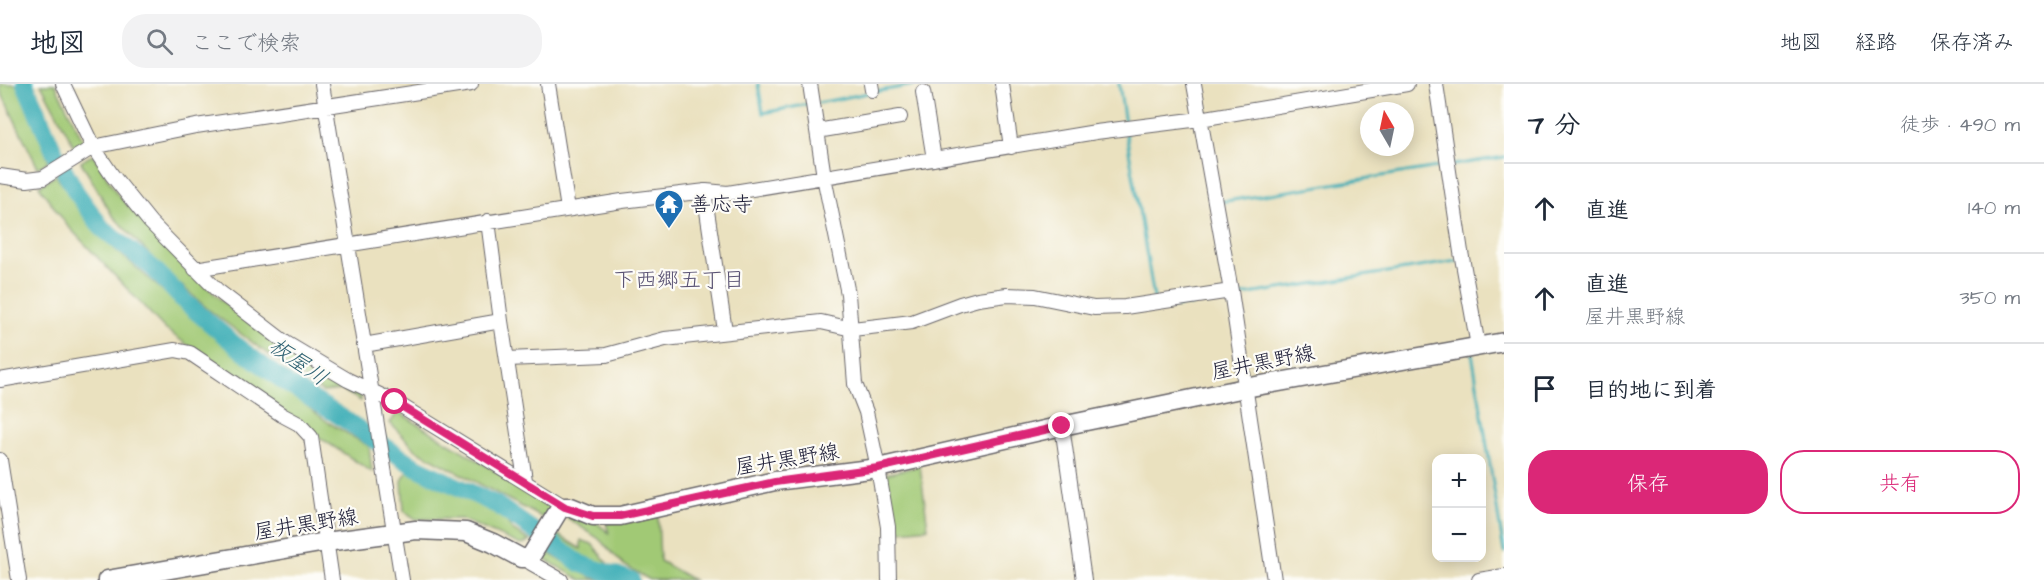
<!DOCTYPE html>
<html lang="ja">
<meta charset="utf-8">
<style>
:root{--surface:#fff;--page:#f2f2f3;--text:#1f2937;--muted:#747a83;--line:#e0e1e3;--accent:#db2777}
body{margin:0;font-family:"Architects Daughter","Klee One",sans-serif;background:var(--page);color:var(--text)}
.controls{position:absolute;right:18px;bottom:18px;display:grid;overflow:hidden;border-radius:12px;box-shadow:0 3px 15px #0003}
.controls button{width:54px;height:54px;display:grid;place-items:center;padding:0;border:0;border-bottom:2px solid var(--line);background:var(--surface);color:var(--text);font:30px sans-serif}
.compass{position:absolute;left:1360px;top:18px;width:54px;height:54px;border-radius:50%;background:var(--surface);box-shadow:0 3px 15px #0003;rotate:351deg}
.stop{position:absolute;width:18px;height:18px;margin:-14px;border:4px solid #db2777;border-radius:50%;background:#fff}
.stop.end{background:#db2777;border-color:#fff;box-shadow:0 2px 6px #0008}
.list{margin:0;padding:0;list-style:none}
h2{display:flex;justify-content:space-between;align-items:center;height:78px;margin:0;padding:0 24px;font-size:26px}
h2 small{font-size:20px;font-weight:400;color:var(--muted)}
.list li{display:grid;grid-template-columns:39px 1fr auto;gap:18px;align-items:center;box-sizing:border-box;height:90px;padding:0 24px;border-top:2px solid var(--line)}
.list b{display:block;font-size:22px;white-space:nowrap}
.list p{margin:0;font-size:20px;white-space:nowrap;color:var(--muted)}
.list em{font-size:20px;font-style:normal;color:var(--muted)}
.actions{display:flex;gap:12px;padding:18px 24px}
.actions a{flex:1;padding:14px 0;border:2px solid var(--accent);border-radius:24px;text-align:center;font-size:21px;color:var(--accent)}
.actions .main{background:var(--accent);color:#fff}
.icon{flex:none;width:33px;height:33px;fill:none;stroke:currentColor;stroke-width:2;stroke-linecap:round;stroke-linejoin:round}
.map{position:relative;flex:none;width:1504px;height:496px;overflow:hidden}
header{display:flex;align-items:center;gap:36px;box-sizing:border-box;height:84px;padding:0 30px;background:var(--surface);border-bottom:2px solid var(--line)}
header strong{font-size:28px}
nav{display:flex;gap:33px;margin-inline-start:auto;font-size:21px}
.search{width:420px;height:54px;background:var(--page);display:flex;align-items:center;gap:15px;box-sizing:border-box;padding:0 21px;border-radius:24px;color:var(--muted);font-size:22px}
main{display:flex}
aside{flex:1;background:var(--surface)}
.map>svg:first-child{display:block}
.green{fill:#a1c975;stroke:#627658;stroke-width:1.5}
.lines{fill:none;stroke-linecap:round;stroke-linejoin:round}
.stream{stroke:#3badb6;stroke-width:3}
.river{stroke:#3badb6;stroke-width:18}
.minor-casing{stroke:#686569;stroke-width:16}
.major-casing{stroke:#686569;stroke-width:21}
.minor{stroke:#fff;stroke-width:14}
.major{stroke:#fff;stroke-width:18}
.route{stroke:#db2777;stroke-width:8}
.labels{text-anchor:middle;stroke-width:4.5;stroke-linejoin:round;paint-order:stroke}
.poi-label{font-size:21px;fill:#22223b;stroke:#fdfcf7;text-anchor:start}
.street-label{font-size:21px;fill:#22223b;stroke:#fdfcf7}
.neighbourhood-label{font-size:22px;fill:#5a5374;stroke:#fdfcf7}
.water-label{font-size:22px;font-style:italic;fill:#2d6172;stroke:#fdfcf7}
</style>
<header>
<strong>地図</strong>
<div class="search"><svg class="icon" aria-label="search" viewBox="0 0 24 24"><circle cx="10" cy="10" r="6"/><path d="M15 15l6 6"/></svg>ここで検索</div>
<nav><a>地図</a><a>経路</a><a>保存済み</a></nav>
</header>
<main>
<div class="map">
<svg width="1504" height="496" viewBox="0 0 1504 496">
<rect width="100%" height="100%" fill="#fdfcf7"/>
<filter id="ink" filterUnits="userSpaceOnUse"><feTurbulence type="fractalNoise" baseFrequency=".0167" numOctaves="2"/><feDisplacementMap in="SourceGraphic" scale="12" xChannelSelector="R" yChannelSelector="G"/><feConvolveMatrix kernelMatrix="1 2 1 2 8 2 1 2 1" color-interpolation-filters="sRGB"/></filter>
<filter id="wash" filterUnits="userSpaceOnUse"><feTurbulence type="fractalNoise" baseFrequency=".008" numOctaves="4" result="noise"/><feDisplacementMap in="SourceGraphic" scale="24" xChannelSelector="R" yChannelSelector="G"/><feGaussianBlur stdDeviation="1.35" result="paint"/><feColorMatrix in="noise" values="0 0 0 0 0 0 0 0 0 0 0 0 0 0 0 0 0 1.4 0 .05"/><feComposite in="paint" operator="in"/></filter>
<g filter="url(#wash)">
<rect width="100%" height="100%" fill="#eae1bf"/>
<!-- green -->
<path class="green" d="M0 0H19L49 77 38 84 0 6Z
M41 0H55L85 60 75 64Z
M93 70 117 110 187 185 232 226 266 250 275 261 313 285 361 307V317L342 306 323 308 261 265 209 226 164 186 112 131 81 78Z
M56 91 90 140 115 165 201 240 329 339 369 362 372 388 299 340 165 245 66 140 39 102Z
M398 328 553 422 543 434 416 366 390 339Z
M920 382 928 444 892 448 885 390Z
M407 388 421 390 497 421 512 446 530 457 521 461 461 435H416L404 427 402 397Z
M582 426 609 449 606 439 658 431 660 477 693 496H650L624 481 599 455 560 429Z
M550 446 581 465V456L592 460 610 482 607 488C578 479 566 473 550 446Z
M543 466 592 494H613L623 496H581L537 471Z"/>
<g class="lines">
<!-- stream -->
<path class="stream" d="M758 0 763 29 809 20
M1119 0 1125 40
M874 8 920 0
M818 19 868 9
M1126 49 1154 214
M1453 81 1504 73
M1220 118 1444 82
M1236 212 1457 177
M1157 223 1159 225 1191 220
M1472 269 1504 468"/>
<!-- river -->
<path class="river" d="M25 0 53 65 76 108 102 144 154 185 185 218 239 264 289 301 338 331 414 382 497 421 581 480 631 496"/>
</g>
</g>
<g filter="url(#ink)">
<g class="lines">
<!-- minor casing -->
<g class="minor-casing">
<path id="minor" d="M63 0 93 63 112 91 150 138 217 206 286 259 348 296 395 318 565 423
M322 0 402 496
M548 0 568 125
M810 0 824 93 848 210 855 300 866 328 878 384 888 443 889 496
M871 0 872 6
M1002 0 1011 63
M1194 0 1231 207 1274 496
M1436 0 1461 168 1478 262
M923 8 934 75
M817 47 900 33
M0 92 27 96 43 94 93 63 196 42 471 0
M704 107 725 247
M488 137 501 237 525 396
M195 185 622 117 706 107 728 109 1096 48 1200 35 1407 0
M364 261 501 237
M507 275 606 271 665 255 821 238 852 245 870 243 912 238 960 220 978 215 1007 211 1035 212 1094 224 1125 223 1231 207
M0 296 175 266 190 269 282 331 299 340 311 353 332 496
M1062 342 1084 496
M0 376 19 496
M528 474 531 479 561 496
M1479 496 1504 492"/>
</g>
<!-- major casing -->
<g class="major-casing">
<path id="major" d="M107 496 326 458 416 446 466 448 493 459 521 474H528L531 472 559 426 565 423H571L593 432H620L775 397 878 384 1062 342 1245 304 1504 258"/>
</g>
<!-- minor -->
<use href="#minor" class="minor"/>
<!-- major -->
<use href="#major" class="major"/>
</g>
</g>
<g class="lines" filter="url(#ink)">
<!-- route -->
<path class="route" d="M395 318 565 423 593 432H620L775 398 878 384 1062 342"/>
</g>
<!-- icons -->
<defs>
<g id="temple-pin" transform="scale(1.5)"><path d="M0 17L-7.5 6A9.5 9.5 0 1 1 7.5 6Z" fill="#1f6fb2" stroke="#fdfcf7"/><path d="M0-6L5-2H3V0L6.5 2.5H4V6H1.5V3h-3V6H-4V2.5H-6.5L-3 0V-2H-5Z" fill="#fff"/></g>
</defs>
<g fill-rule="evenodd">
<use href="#temple-pin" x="669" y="120"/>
</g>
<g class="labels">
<!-- poi labels -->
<g class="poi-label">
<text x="690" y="127">善応寺</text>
</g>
<!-- street labels -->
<g class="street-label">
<text transform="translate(1263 278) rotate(-11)" y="7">屋井黒野線</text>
<text transform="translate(787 375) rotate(-9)" y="7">屋井黒野線</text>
<text transform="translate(306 440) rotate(-9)" y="7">屋井黒野線</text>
</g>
<!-- neighbourhood labels -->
<g class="neighbourhood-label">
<text x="679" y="203">下西郷五丁目</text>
</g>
<!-- water labels -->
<g class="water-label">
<text transform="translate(299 277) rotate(35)" y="8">板屋川</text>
</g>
</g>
</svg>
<div class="controls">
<button>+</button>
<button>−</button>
</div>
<svg class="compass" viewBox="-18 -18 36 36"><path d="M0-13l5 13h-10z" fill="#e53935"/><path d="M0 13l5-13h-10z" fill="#747a83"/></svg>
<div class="stop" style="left:395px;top:318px"></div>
<div class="stop end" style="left:1062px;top:342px"></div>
</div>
<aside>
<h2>7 分<small>徒歩 · 490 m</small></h2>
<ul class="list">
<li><svg class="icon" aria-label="ahead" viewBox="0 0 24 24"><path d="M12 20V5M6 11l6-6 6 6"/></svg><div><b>直進</b></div><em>140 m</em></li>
<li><svg class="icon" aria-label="ahead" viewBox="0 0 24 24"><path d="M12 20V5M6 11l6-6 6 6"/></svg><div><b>直進</b><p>屋井黒野線</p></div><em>350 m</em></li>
<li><svg class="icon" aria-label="arrive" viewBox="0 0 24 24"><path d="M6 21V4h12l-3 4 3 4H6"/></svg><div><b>目的地に到着</b></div></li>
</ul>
<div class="actions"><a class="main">保存</a><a>共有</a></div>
</aside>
</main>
